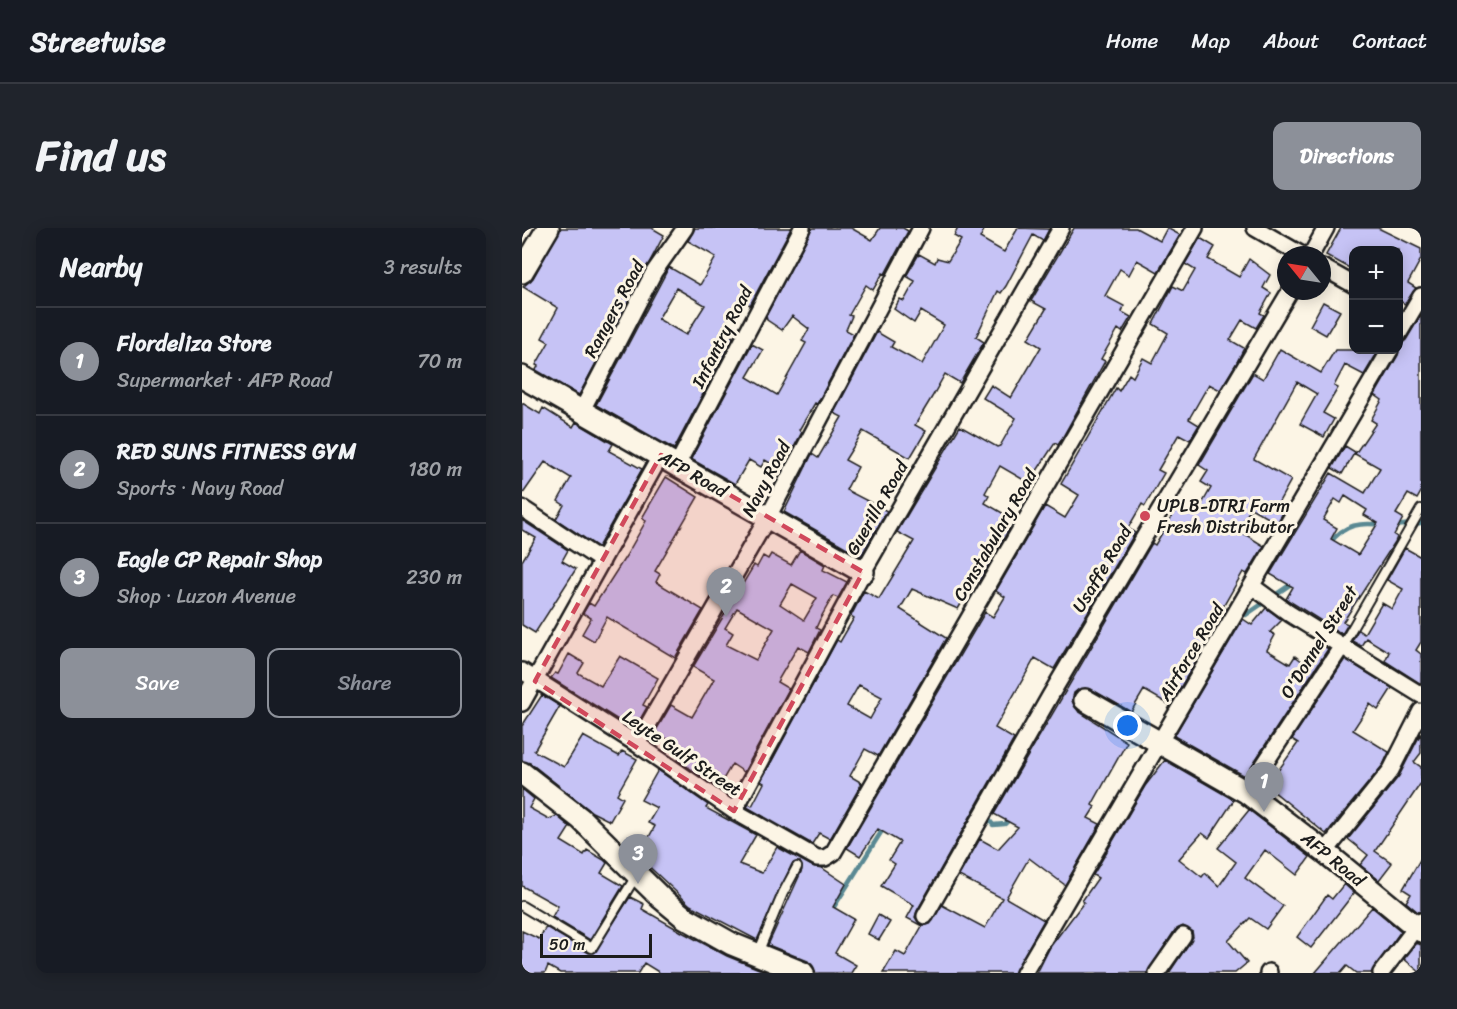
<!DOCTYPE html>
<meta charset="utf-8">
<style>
:root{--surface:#171b24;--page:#20242c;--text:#f1f3f6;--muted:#9ea1a6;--line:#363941;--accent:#8c9099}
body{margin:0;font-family:Sriracha,sans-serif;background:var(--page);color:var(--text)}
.controls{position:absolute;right:18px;top:18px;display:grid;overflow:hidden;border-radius:12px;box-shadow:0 3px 15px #0003}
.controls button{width:54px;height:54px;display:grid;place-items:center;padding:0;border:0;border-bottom:2px solid var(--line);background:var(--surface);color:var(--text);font:30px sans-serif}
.compass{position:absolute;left:755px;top:18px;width:54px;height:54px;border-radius:50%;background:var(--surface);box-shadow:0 3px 15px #0003;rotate:300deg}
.scale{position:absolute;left:18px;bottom:15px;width:112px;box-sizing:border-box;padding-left:6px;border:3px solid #1c1c1c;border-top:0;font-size:16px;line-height:21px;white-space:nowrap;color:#1c1c1c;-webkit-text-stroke:4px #fcf5e5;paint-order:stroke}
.you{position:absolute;left:606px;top:498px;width:21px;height:21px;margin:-15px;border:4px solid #fff;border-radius:50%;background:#1a73e8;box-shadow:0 0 0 9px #1a73e833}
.badge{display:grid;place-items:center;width:39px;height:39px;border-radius:50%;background:var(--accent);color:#fff;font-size:20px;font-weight:700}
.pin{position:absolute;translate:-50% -50px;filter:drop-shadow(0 2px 3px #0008)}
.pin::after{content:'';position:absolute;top:32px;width:21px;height:18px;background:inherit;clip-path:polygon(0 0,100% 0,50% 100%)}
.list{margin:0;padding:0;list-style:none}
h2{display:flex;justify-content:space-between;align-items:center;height:78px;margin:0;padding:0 24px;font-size:26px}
h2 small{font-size:20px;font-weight:400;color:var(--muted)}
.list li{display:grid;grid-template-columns:39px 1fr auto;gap:18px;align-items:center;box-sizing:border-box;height:108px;padding:0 24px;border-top:2px solid var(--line)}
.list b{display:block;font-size:22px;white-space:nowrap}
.list p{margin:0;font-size:20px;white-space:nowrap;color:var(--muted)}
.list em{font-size:20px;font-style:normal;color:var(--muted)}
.actions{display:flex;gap:12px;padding:18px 24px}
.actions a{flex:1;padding:14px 0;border:2px solid var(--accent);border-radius:12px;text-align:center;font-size:21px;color:var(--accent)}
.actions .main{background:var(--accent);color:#fff}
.map{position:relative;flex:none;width:899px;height:745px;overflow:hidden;border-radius:12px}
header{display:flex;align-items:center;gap:36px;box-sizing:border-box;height:84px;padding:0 30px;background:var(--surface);border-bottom:2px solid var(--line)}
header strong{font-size:28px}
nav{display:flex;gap:33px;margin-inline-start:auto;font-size:21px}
.intro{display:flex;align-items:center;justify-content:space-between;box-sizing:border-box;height:144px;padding:0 36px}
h1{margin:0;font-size:42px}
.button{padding:15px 27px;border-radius:12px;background:var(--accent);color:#fff;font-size:21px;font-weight:700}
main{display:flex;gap:36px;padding:0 36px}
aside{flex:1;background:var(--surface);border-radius:12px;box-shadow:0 3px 15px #0003}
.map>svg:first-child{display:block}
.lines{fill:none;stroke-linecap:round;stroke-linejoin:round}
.stream{stroke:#5a8993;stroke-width:4.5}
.building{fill:#c6c3f5;stroke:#1c1c1c;stroke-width:1.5;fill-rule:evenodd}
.lane-casing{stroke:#1c1c1c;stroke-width:12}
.street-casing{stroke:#1c1c1c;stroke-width:20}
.secondary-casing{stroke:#1c1c1c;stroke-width:26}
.lane{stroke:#fcf5e5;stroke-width:8}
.street{stroke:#fcf5e5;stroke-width:15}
.secondary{stroke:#fcf5e5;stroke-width:21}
.marked{fill:#d1495b;fill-opacity:0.2;stroke:#d1495b;stroke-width:4.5;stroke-dasharray:12 8;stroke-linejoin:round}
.poi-dot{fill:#d1495b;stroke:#fcf5e5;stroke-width:2}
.labels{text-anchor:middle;stroke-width:6;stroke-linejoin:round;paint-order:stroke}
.street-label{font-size:18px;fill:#1c1c1c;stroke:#fcf5e5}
.poi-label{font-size:18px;fill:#1c1c1c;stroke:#fcf5e5;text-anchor:start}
</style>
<header>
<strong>Streetwise</strong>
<nav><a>Home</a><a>Map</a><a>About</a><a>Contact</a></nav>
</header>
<div class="intro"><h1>Find us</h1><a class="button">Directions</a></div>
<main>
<aside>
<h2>Nearby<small>3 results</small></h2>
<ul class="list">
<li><span class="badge">1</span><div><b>Flordeliza Store</b><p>Supermarket · AFP Road</p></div><em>70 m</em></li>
<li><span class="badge">2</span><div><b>RED SUNS FITNESS GYM</b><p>Sports · Navy Road</p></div><em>180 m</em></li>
<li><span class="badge">3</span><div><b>Eagle CP Repair Shop</b><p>Shop · Luzon Avenue</p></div><em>230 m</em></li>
</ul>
<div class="actions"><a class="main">Save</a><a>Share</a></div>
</aside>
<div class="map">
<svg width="899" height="745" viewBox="0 0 899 745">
<rect width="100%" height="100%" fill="#fcf5e5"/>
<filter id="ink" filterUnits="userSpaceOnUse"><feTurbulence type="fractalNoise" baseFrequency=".0167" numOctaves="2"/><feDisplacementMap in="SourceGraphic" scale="12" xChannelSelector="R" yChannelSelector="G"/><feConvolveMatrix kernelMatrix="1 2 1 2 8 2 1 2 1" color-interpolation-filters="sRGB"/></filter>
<g filter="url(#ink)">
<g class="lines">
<!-- stream -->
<path class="stream" d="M872 298 899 295
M808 315C822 296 839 294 861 297
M724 387 772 354
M451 576 457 577 471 597 483 596 489 590
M310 682 363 598"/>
</g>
<!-- building -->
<path class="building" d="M39 0H130L142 7 57 167 14 142 16 138 14 137 27 114 20 110 36 80 1 59 11 50Z
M173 0H269L228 77 219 70 216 73 201 100 211 109 152 221 74 177 147 39 178 57 194 29 166 13ZM154 60 183 77 164 107 136 91Z
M290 0H329L350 12 358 0H381L386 3 363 46 361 45 351 62 344 57 327 87 330 88 324 102 332 106 295 176 293 175 277 202 280 204 260 242 243 232 239 239 227 232 213 256 169 231 230 116 241 122 225 149 255 167 284 115 280 113 287 101 270 88 260 102 245 92 244 88Z
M436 0H463L458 10 482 24 496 0 527 1 521 13 511 7 484 58 479 65 476 63 454 109 462 114 438 155 423 146 410 169 393 197 404 203 388 230 341 203 323 232 336 239 324 262 365 283 339 328 262 284 290 226 296 230 320 189 312 185 355 104 372 114 369 119 400 136 422 97 399 83 392 95 372 81 378 71 382 73 393 53 384 48 397 26 413 35 415 30 426 33 439 12 432 8Z
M552 0H614L638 13 645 0 658 7 636 44 615 32 607 47 598 41 583 68 602 78 600 84 609 89 600 104 596 101 579 131 583 133 538 214 536 217 533 215 507 255 478 238 463 265 467 268 463 275 484 287 479 297 487 301 457 353 454 351 436 381 390 361 378 381 424 410 356 528 343 521 328 548 340 555 308 611 297 605 290 616 225 579 227 576 230 578 242 555 239 553 315 412 318 414 332 390 329 388 342 363 357 371 392 313 375 304 438 198 475 219 478 218 494 190 461 170 469 157 489 170 519 119 506 111 524 81 509 73ZM337 457 360 469 348 491 325 478Z
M819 0H856L899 21V31L886 55 894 60 883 76 876 72V22H831V42L804 27Z
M678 10 693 19 686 31 717 49 727 31 748 47 741 60 749 65 738 85 742 87 734 100 720 92 708 112 722 120 714 136 698 162 687 156 667 191 677 197 668 212 657 206 636 242 642 245 623 278 620 276 606 300 613 305 532 441 513 430 473 500 492 511 395 683 393 689 398 696H408L420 677 463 700 480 670 437 648 458 611 476 621 496 599 472 586 630 315 633 317 656 278 673 288 689 260 679 254 686 243 677 237 731 145 741 151 758 121 799 145 813 122H857L842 147 823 137 812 158 816 160 801 185 812 191 802 209 778 196 795 166 775 154 732 231 769 252 753 281 761 285 755 295 729 280 716 302 742 318 725 346 721 344 701 379 705 381 648 477 622 462 609 484 569 461H557L552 465 550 473 556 483 605 514 570 577 573 579 566 590 578 596 543 657 507 630 484 670 522 692 492 745H361L374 723 383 728 400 698 385 690 392 677 359 658 373 636 367 632 378 614 356 601 338 628 325 620 463 384 471 389 483 369 474 363 523 278 543 290 557 267 539 256 594 160 597 163 607 146 611 149 621 130 630 135 646 105 631 96 651 58 661 63 673 42 663 36Z
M801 74 818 83 804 107 788 98Z
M899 87V264L895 271 886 266 874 286 881 290 872 307 875 309 873 314 821 394 826 396 820 406 764 371 771 359 748 346 809 245 843 265 858 240 833 226 854 195 849 192 860 172 853 167 876 127V117L884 112ZM823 268 845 282 842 287 856 295 836 327 809 311 815 300 801 292 813 271 819 275Z
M0 175 18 186 21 180 51 199 54 194 91 216 87 223 120 241 76 319 34 291 42 277 36 273 49 250 23 234 0 267Z
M823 218 833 224 820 246 810 240Z
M144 249 176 269 133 343 138 346 134 354 181 382 153 430 85 389 72 413 60 406 69 390 61 385 67 375 72 378 104 328 124 293 120 290Z
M0 292 46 322 40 333 54 341 13 405 0 397V333L14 310 0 302Z
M883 320 899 329V414L894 422 899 426V456L863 433 867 424 844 410 839 418 830 413 836 402 842 406 860 375 870 381 881 361 865 352Z
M278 322 303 337 301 342 325 354 316 370 311 368 298 391 294 400 298 402 287 424 276 418 255 454 267 461 222 544 210 536 196 560 156 532 158 528 147 521 151 514 133 504 149 477 170 489 192 451 171 439 232 337 235 339 241 328 246 331 249 326 269 337ZM270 356 295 370 282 392 258 376ZM215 380 252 401 234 432 204 417 211 405 203 400Z
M744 380 760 392 748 404 753 407 745 422 768 436 773 428 781 434 794 413 806 421 723 548 652 508 721 391 730 397Z
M47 426 62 435 56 445 79 458 98 428 136 450 121 477 125 479 112 502 29 450 33 445 36 446Z
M823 431 870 460 856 482 848 476 831 502 867 524 861 537 804 606 745 558 776 515 770 511Z
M20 467 38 478 12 523 42 539 61 508 97 528 100 523 115 531 95 566 101 570 88 593 70 584 8 535 0 533V498Z
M899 505V525L892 534 899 539V555L853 623 870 635 857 652 838 637 846 627 826 611 877 548Z
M643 532 712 572 687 610 680 605 657 631 680 649 683 645 697 658 714 634 696 620 727 582 788 629 775 647 743 622 723 650 761 678 744 701 728 690 706 713 725 735 713 745H647L671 709 670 703 661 698 653 702 625 745H515L528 719 562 674 560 673 576 650 571 647 623 558Z
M136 542 186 577 184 580 234 607 217 636 240 645 255 619 290 638 300 640 324 656 311 679 332 691 313 725 334 737 329 745H293L286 733 246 717 280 642 278 634 270 636 235 712 168 677 103 616 107 610 122 618 133 598 126 595 135 580 119 572Z
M0 561 12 571 7 580 27 591 35 588 48 599 39 613 62 627 65 622 82 632 85 635 79 645 101 658 68 712 30 689 36 678 0 658Z
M899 630V683L896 684 884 674 889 666 881 661Z
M822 656 832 665 789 720 775 709 805 667 810 671Z
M108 669 122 676 120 681 160 704 205 728 247 745H138L122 735 116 745H38L26 738 23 745H0V703L17 711 24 699 67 725H72Z
M850 679 879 703 849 745H834L825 738 819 745H793Z
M356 687 368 694 357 712 346 706Z
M895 715 899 717V745L882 731Z"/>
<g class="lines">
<!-- lane casing -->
<g class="lane-casing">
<path id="lane" d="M820 418 899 281
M0 678 70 720 114 648
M236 725 261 665 275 639"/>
</g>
<!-- street casing -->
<g class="street-casing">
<path id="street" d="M733 0 780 27
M789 27 804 0
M800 39 832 57
M876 107 899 68
M60 182 132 44 163 0
M155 237 280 0
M0 280 80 333
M730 358 768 386 899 467
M0 443 115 516 212 583 295 630H303L311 625 673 0
M0 475 139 227
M115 516 246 289 399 0
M724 564 820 418
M212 583 341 344 539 0
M803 624 869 542 899 483
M403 688 528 468 768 63
M502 745 868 122
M635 745 661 708
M746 745 747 744
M859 745 899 693"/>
</g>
<!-- secondary casing -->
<g class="secondary-casing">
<path id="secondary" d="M0 44 26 0
M0 149 341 344
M563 472 724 564 803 624 899 703
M0 545 59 591 139 670 162 689 210 716 281 745"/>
</g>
<!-- lane -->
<use href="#lane" class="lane"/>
<!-- street -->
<use href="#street" class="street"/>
<!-- secondary -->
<use href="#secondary" class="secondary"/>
</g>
</g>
<!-- marked area -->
<path class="marked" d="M139 227 341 344 212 583 13 453Z"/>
<!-- markers -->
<circle class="poi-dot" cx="623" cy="288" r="6"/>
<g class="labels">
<!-- street labels -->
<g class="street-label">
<text transform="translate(92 81) rotate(-62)" y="6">Rangers Road</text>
<text transform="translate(200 109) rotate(-63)" y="6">Infantry Road</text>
<text transform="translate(171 246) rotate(30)" y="6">AFP Road</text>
<text transform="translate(244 251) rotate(-62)" y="6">Navy Road</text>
<text transform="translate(355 280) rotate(-60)" y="6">Guerilla Road</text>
<text transform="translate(473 307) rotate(-60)" y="6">Constabulary Road</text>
<text transform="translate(580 341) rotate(-59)" y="6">Usaffe Road</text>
<text transform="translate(797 414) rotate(-58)" y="6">O'Donnel Street</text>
<text transform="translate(669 424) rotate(-59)" y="6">Airforce Road</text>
<text transform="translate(160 525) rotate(34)" y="6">Leyte Gulf Street</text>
<text transform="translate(811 631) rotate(39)" y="6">AFP Road</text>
</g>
<!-- poi labels -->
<g class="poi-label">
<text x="635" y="284">UPLB-DTRI Farm<tspan x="635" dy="21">Fresh Distributor</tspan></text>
</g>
</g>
</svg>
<div class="controls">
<button>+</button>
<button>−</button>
</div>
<svg class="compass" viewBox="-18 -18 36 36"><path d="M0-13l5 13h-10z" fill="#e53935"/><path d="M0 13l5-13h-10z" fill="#9ea1a6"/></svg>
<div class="scale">50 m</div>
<div class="you"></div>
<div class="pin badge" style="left:742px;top:584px">1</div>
<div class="pin badge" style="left:204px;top:389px">2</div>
<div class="pin badge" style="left:116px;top:656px">3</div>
</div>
</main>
